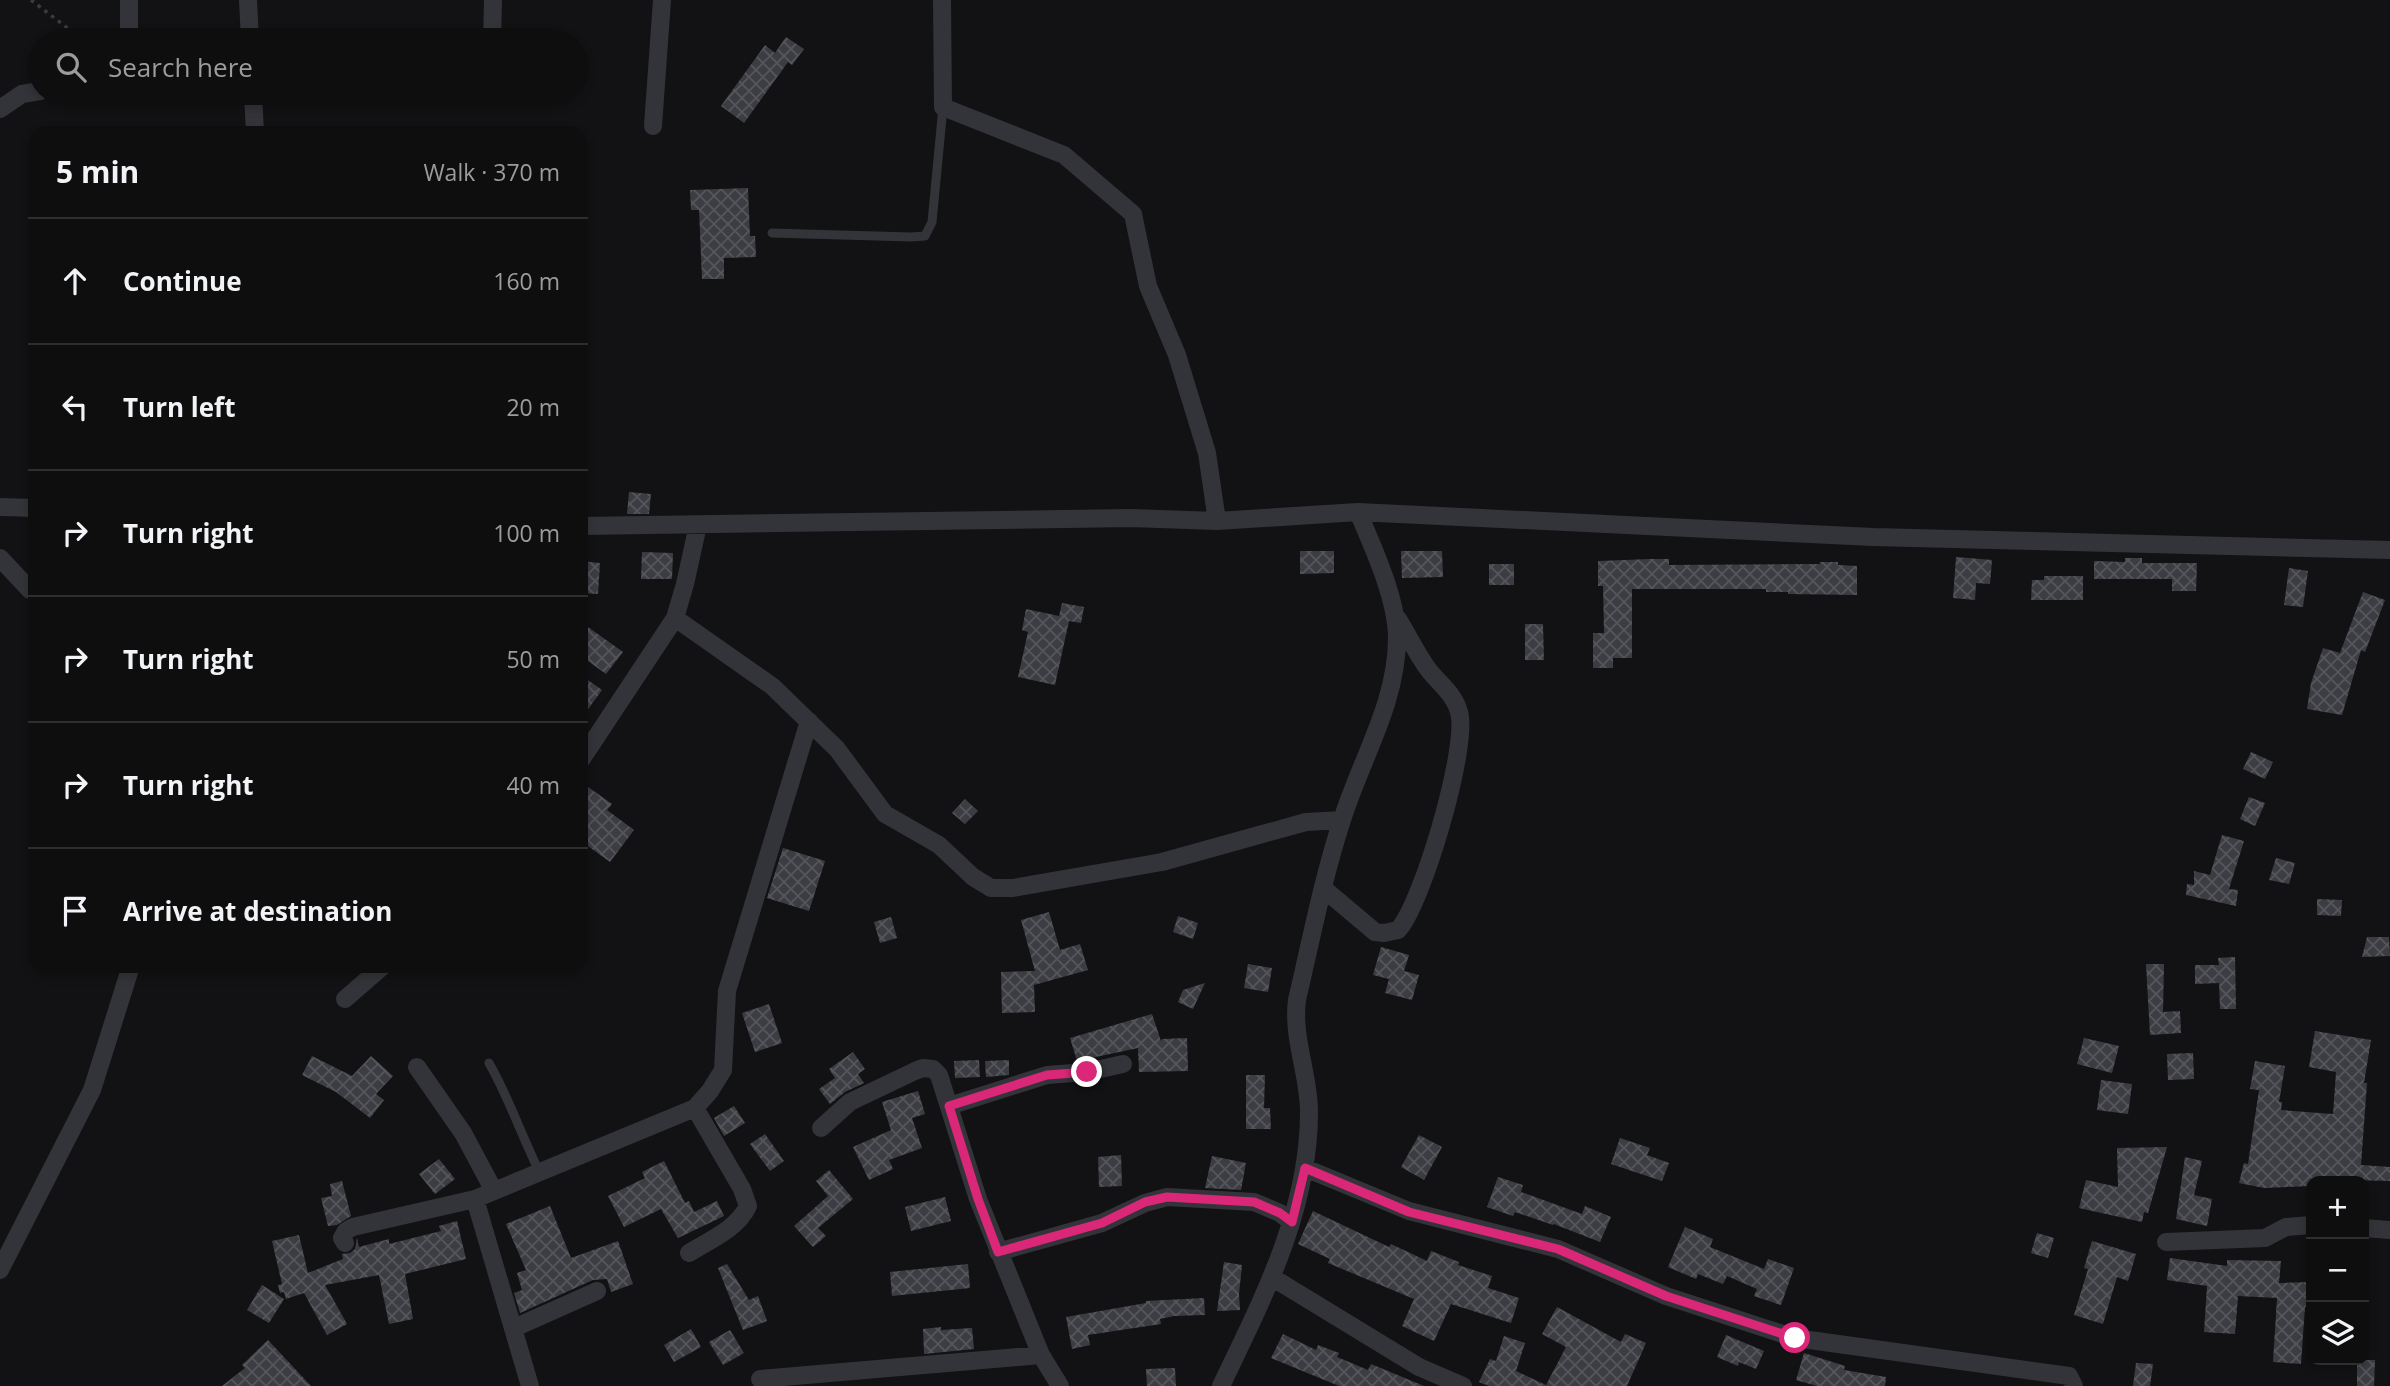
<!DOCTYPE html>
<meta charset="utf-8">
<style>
:root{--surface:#0e0e0f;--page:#171718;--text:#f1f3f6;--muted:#9b9c9e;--line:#2e2e2f}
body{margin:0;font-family:"Open Sans",sans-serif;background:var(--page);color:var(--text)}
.controls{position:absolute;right:21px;bottom:21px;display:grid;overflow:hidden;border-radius:14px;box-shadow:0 4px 10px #0003}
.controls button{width:63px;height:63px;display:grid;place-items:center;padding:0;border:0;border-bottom:2px solid var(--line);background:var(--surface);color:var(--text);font:35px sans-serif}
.stop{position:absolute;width:21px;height:21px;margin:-16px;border:5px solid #db2777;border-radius:50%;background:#fff}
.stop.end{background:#db2777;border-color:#fff;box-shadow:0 2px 7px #0008}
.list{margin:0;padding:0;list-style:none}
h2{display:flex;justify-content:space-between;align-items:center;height:91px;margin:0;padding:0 28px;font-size:30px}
h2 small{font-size:23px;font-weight:400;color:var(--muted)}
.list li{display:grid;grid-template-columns:46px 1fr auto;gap:21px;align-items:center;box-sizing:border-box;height:126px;padding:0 28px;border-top:2px solid var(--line)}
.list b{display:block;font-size:26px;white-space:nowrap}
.list em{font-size:23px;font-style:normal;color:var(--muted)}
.icon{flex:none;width:38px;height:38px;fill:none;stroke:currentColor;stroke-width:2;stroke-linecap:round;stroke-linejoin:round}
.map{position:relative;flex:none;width:2390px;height:1386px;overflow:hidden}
.search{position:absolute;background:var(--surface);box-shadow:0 4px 10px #0003;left:28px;top:28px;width:560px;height:77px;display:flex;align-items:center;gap:18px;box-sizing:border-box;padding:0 24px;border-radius:38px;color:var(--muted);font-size:26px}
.panel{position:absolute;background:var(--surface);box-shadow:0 4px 10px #0003;left:28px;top:126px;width:560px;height:847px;border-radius:21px}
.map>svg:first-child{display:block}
.building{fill:url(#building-cross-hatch)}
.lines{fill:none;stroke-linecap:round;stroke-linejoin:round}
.path{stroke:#393b40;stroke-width:3.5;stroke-dasharray:3.5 5;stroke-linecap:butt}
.lane{stroke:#333439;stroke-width:9}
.street{stroke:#333439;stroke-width:18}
.route{stroke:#db2777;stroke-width:9}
</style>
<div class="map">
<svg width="2390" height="1386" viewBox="0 0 2390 1386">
<defs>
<pattern id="building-cross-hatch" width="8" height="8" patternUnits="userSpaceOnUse" patternTransform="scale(1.75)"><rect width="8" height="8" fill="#3c3d42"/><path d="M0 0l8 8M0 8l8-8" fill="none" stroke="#55565b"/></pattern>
</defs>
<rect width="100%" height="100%" fill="#121214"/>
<!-- building -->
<path class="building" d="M786 37 804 49 792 65 788 62 744 123 721 106 765 45 775 53Z
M748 188 750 236H755L756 257 724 258V279H702L699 210H691L690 190Z
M629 492 651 494 649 514H627Z
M1300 551H1334V573L1300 574Z
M1401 551H1442L1443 577 1402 578Z
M642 552 673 553 672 579H641Z
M1956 557 1992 560 1990 584 1976 583 1975 600 1953 598Z
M2125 558H2142V563H2197L2196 591H2172V579H2094V561L2125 562Z
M1650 559H1669V565L1820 564V562H1838V565L1857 566V595L1788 594V592H1766V589H1632V658H1613V668H1593V633H1604L1603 586H1598V561Z
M581 561 600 563 598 594 581 593Z
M1489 564H1514V585H1489Z
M2289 568 2308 571 2303 607 2284 605Z
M2044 576H2083V600H2031L2032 580H2044Z
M2363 592 2385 600 2365 652 2361 650 2342 715 2307 709 2311 683 2323 648 2340 653Z
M1062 603 1084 607 1081 623 1069 621 1055 685 1018 677 1028 632 1022 630 1026 609 1059 616Z
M581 622 623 652 606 674 581 656Z
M1525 624H1543L1544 660H1525Z
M581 675 602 690 581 719Z
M2251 752 2273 762 2265 779 2243 769Z
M581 782 612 804 607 810 634 830 610 862 581 841Z
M2249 797 2265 803 2255 826 2240 819Z
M965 799 978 811 965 824 952 813Z
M2222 835 2244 841 2229 889 2238 890 2236 906 2186 895 2187 884 2194 885V871L2210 875Z
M783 848 825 861 809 911 767 898Z
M2276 858 2295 863 2289 884 2269 880Z
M2317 899 2342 900 2341 916 2317 915Z
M1049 912 1060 950 1080 944 1088 970 1034 985 1035 1012 1002 1013 1001 972 1035 971 1021 920Z
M1178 916 1198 923 1193 939 1173 932Z
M891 917 897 938 880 943 874 922Z
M2367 937H2389L2390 956 2362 957Z
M1381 947 1409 955 1404 971 1419 975 1412 1000 1385 993 1389 979 1373 975Z
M2235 957 2236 1009H2220L2219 983 2195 984V965H2219L2218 958Z
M1248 964 1272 968 1268 992 1244 988Z
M2146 964H2164L2163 1012 2180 1011 2181 1033 2150 1035Z
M1205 983 1193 1009 1178 1002 1183 990Z
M769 1004 782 1043 755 1052 742 1013Z
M1152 1014 1161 1041 1162 1039 1187 1038 1188 1071 1139 1072 1138 1048 1077 1061 1070 1038Z
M2315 1031 2371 1040 2364 1083H2367L2361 1165 2390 1167V1181L2315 1179V1181H2311V1186L2264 1188 2239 1183 2244 1163 2248 1164 2259 1090 2250 1089 2255 1061 2285 1066 2279 1102H2282L2281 1110 2333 1114 2336 1072 2309 1067Z
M2084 1038 2119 1046 2112 1073 2077 1064Z
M853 1052 865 1069 858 1074 864 1083 845 1092 830 1104 819 1089 835 1078 829 1069Z
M2193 1053 2194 1079 2168 1080 2167 1054Z
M312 1056 352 1076 371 1056 393 1076 376 1094 384 1100 370 1118 336 1092 302 1075Z
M979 1060 980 1077 955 1078 954 1061Z
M1009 1060V1075L986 1077 985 1061Z
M1246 1075H1265L1264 1108H1270L1271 1129H1246Z
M2101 1080 2132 1084 2128 1114 2097 1110Z
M918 1091 925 1114 912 1118 922 1148 889 1160 893 1169 869 1180 853 1147 891 1130 882 1102Z
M734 1106 745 1123 724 1136 714 1118Z
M765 1134 784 1161 770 1171 750 1144Z
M1419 1135 1442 1147 1424 1180 1401 1167Z
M1620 1138 1650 1148 1647 1155 1669 1163 1662 1181 1611 1164Z
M2167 1147 2148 1213 2144 1212 2142 1222 2079 1208 2086 1180 2118 1187 2117 1148Z
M1121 1155 1122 1186 1099 1187 1098 1157Z
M1212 1156 1246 1163 1241 1190 1205 1188Z
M2185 1157 2202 1161 2194 1195 2212 1199 2207 1226 2176 1219Z
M439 1159 455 1179 435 1194 419 1174Z
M664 1161 685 1203 689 1201 694 1212 717 1201 724 1216 678 1238 661 1209 624 1227 608 1196 645 1178 642 1172Z
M829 1170 853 1199 818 1228 826 1236 813 1247 794 1226 828 1196 816 1181Z
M1498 1177 1523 1185 1521 1192 1582 1214 1585 1206 1611 1217 1600 1242 1554 1224 1553 1225 1515 1212 1513 1216 1487 1207Z
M342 1181 351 1216 337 1225 328 1226 321 1198 332 1196 330 1184Z
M945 1197 951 1221 911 1231 905 1207Z
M550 1206 571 1258 618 1241 633 1284 611 1292 607 1279 593 1280 520 1313 514 1293 522 1290 517 1273 526 1270 506 1224Z
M1313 1211 1389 1247 1391 1244 1427 1261 1431 1251 1459 1262 1458 1265 1492 1276 1488 1288 1519 1298 1511 1323 1451 1304 1434 1341 1402 1326 1414 1299 1328 1263 1330 1259 1298 1244Z
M457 1221 466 1259 405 1274 413 1319 389 1324 379 1275 325 1285 347 1324 327 1335 304 1293 286 1299 284 1292 280 1293 278 1285 282 1284 272 1241 299 1235 308 1273 343 1259 342 1254 350 1253 355 1249 357 1238 359 1247 389 1239V1244L441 1231 439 1226Z
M1685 1227 1713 1239 1710 1247 1764 1269 1768 1259 1794 1268 1781 1305 1754 1296 1757 1289 1727 1276 1723 1284 1698 1274 1696 1279 1668 1267Z
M2037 1233 2054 1238 2048 1258 2031 1253Z
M2092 1241 2136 1254 2128 1281 2117 1277 2103 1324 2074 1315 2088 1269 2084 1268Z
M2170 1258 2227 1266V1260L2281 1261 2279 1283 2311 1282V1307H2305L2301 1364 2273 1362 2277 1298 2238 1296 2235 1334 2204 1332 2207 1286 2167 1280Z
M1224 1262 1242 1265 1239 1294 1240 1310 1217 1311Z
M727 1264 749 1300 758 1296 767 1321 743 1330 718 1268Z
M968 1264 970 1288 892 1296 890 1272Z
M262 1285 284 1299 269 1323 247 1310Z
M1204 1298 1205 1315 1174 1316 1160 1319 1161 1324 1088 1335 1090 1345 1072 1349 1066 1317 1146 1303V1301Z
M1557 1307 1621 1342 1625 1334 1646 1343 1627 1386H1489L1479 1382 1490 1359 1496 1361 1504 1336 1525 1343 1516 1371 1546 1385 1566 1347 1542 1334Z
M941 1327V1330L972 1328 974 1349 924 1354 923 1329Z
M691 1329 701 1347 674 1362 664 1345Z
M730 1330 744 1353 723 1365 709 1342Z
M1283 1334 1316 1350 1318 1345 1339 1353 1337 1357 1368 1370 1371 1364 1424 1386H1339L1271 1358Z
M1726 1335 1764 1351 1756 1369 1739 1362 1738 1366 1717 1357Z
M268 1340 311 1386H222L245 1368 242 1365Z
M1804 1353 1845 1366 1844 1370 1886 1377 1885 1386H1817L1796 1380Z
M2357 1360H2375L2374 1386H2357Z
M2136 1363 2153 1364 2150 1386H2133Z
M1175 1368 1176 1386H1147L1146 1369Z"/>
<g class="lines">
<!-- path -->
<path class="path" d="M31 0 83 40"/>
<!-- lane -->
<path class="lane" d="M772 233 911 237 925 236 932 222 943 107
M489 1063C509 1098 522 1137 540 1173"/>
<!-- street -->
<path class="street" d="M248 0 250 40
M942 0 943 107 1064 155 1133 214 1148 286 1177 355 1207 453 1217 521
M129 40V0
M492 40 493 0
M253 93 255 133
M0 109 22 94 40 91
M653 126 662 0
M0 507 35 508
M581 526 1130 518 1217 521 1358 512 1873 537 2390 550
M0 558 30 590 35 592
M675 618 772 686 837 749 885 814 939 845 973 877 991 888H1013L1162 862 1306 822 1342 820
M581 760 675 618 685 584 698 525
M1324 889 1375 932 1384 933 1398 930C1422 905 1469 746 1459 712 1454 693 1439 684 1428 669 1417 654 1408 635 1398 619
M345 999 383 966
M417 1067 463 1133 494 1191
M949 1106 1047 1075 1087 1072 1123 1064
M821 1128 850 1102 915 1071 923 1068 933 1069 939 1075 978 1199 1041 1355 1060 1386
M1305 1168 1409 1211 1558 1249 1666 1296 1795 1338 2069 1376 2074 1386
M2364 1228 2390 1230
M2166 1242 2265 1238 2286 1227 2311 1225
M345 1243 342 1238 346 1231 353 1227 475 1199
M998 1252 1102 1223 1145 1203 1167 1197 1254 1202 1280 1213 1291 1222
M689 1253C710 1240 737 1229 748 1206L742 1189 695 1108
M0 1270 92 1090 131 966
M1273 1278 1419 1367 1463 1386
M514 1328 597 1291
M760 1379 1041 1355
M530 1386 475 1199 695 1108 710 1091 723 1070 727 991 809 721
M1221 1386C1263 1298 1309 1211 1309 1112 1309 1074 1292 1038 1297 1000 1311 940 1323 878 1342 820 1361 759 1397 703 1397 638 1397 599 1373 547 1358 512"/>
</g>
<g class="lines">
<!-- route -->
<path class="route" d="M1087 1072 1047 1075 949 1106 978 1199 998 1252 1102 1223 1145 1202 1167 1197 1254 1202 1280 1213 1292 1222 1305 1168 1409 1212 1558 1249 1666 1296 1795 1338"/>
</g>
</svg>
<div class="controls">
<button>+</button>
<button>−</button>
<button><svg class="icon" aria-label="layers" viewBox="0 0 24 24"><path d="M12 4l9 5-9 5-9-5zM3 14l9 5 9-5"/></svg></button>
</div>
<div class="stop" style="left:1795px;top:1338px"></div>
<div class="stop end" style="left:1087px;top:1072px"></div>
<div class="search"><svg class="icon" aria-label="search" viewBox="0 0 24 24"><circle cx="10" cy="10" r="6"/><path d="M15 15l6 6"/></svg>Search here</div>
<section class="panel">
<h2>5 min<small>Walk · 370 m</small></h2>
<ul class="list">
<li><svg class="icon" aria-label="ahead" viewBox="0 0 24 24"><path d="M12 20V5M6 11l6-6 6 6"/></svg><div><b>Continue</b></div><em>160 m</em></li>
<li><svg class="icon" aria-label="left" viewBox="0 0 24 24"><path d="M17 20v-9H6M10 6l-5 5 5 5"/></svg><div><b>Turn left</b></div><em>20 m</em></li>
<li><svg class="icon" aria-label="right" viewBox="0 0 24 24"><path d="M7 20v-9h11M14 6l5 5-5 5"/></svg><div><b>Turn right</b></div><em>100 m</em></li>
<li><svg class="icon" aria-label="right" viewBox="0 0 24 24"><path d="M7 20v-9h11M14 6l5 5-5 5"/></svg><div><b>Turn right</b></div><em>50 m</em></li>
<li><svg class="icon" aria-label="right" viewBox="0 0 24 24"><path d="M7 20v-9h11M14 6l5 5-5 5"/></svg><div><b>Turn right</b></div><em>40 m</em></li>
<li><svg class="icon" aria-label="arrive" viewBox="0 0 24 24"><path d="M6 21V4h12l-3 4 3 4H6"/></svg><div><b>Arrive at destination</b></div></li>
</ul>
</section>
</div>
